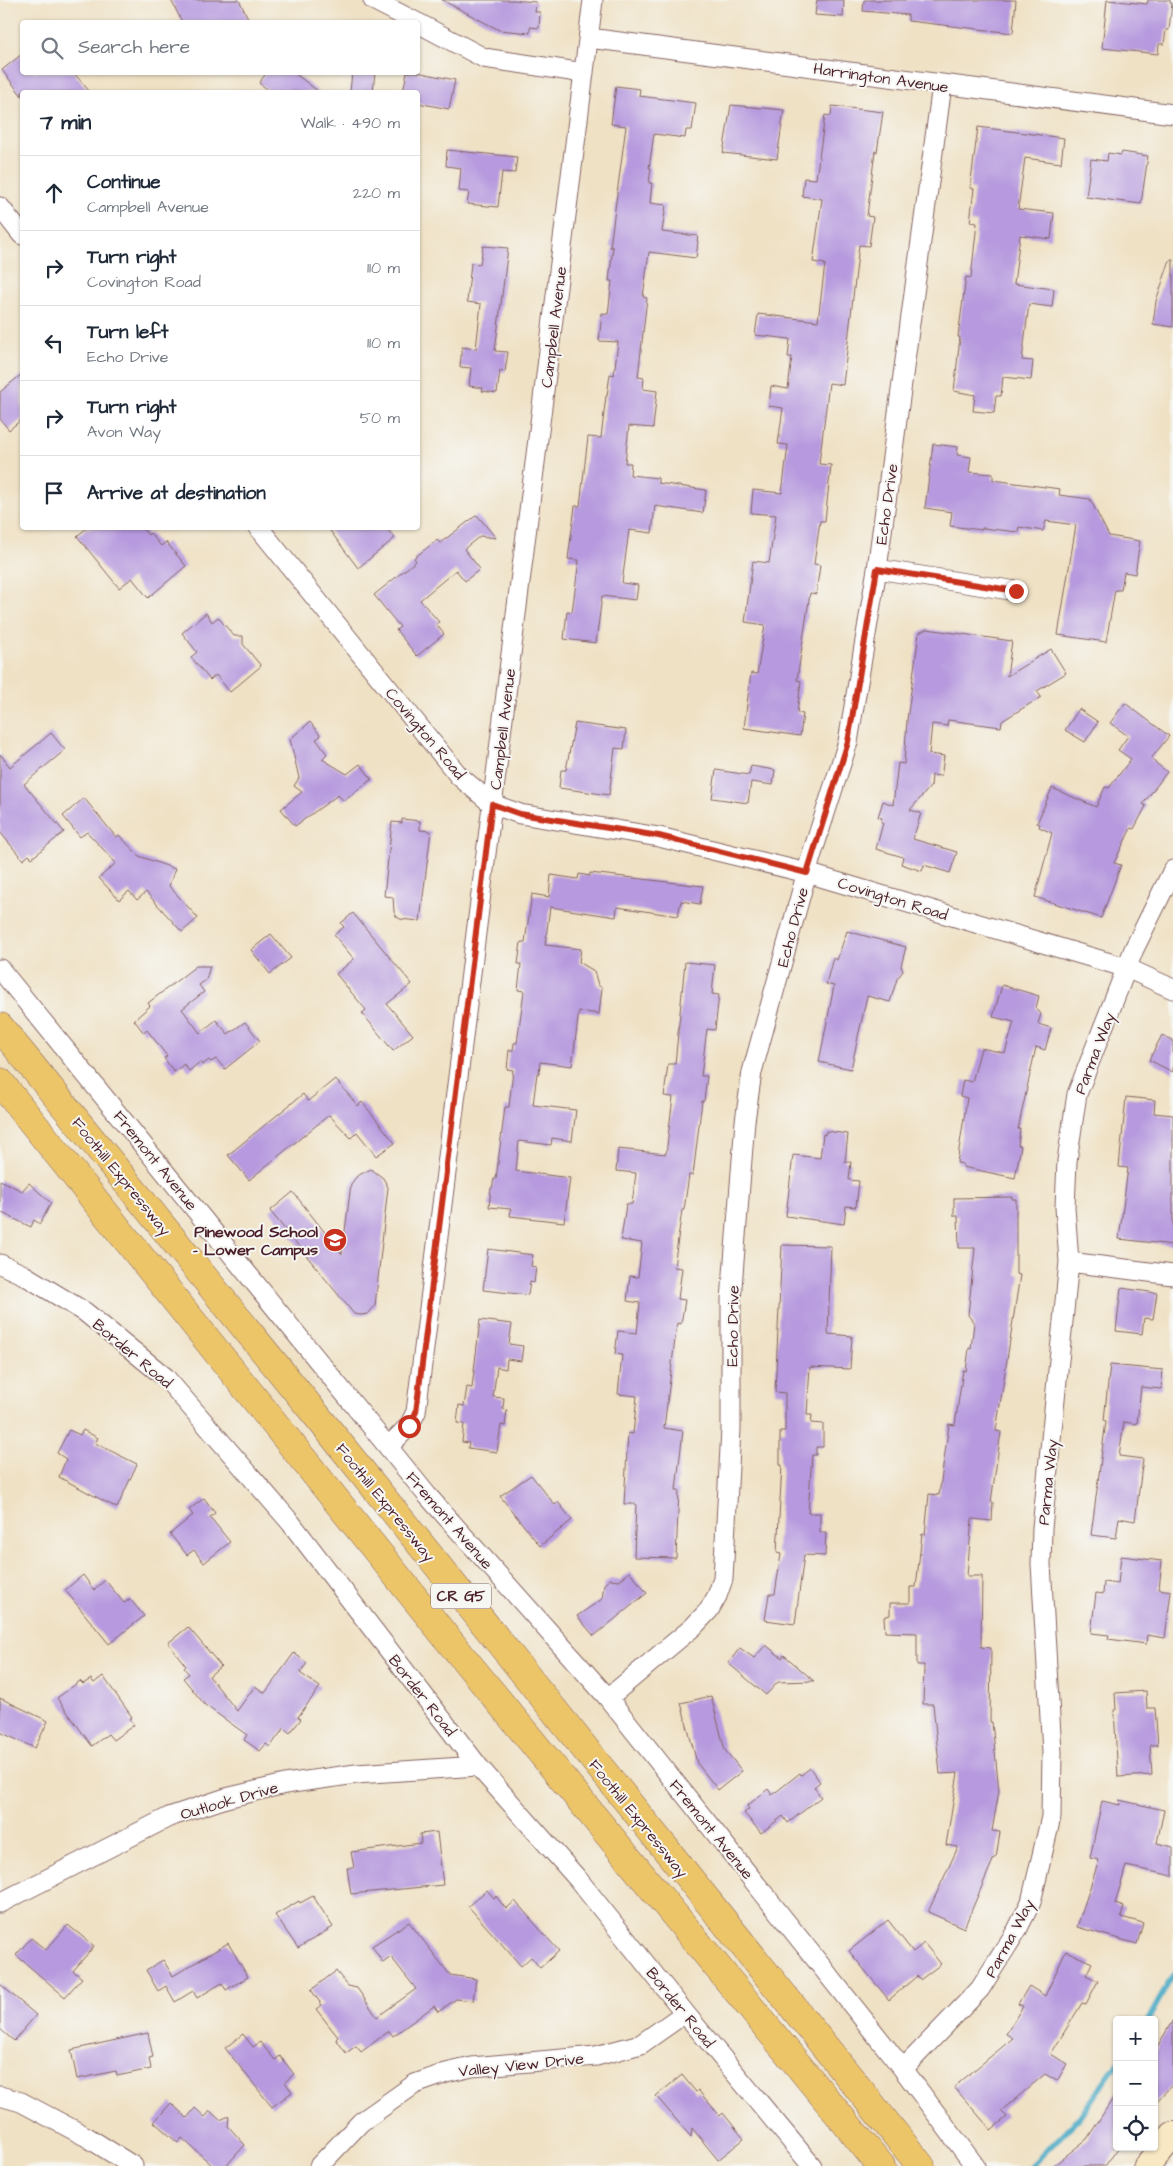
<!DOCTYPE html>
<meta charset="utf-8">
<style>
:root{--surface:#fff;--page:#f2f2f3;--text:#1f2937;--muted:#747a83;--line:#e0e1e3}
body{margin:0;font-family:"Architects Daughter",sans-serif;background:var(--page);color:var(--text)}
.controls{position:absolute;right:15px;bottom:15px;display:grid;overflow:hidden;border-radius:5px;box-shadow:0 1px 4px #0004}
.controls button{width:45px;height:45px;display:grid;place-items:center;padding:0;border:0;border-bottom:1px solid var(--line);background:var(--surface);color:var(--text);font:25px sans-serif}
.stop{position:absolute;width:15px;height:15px;margin:-11px;border:4px solid #c8321e;border-radius:50%;background:#fff}
.stop.end{background:#c8321e;border-color:#fff;box-shadow:0 1px 5px #0008}
.list{margin:0;padding:0;list-style:none}
h2{display:flex;justify-content:space-between;align-items:center;height:65px;margin:0;padding:0 20px;font-size:21px}
h2 small{font-size:16px;font-weight:400;color:var(--muted)}
.list li{display:grid;grid-template-columns:32px 1fr auto;gap:15px;align-items:center;box-sizing:border-box;height:75px;padding:0 20px;border-top:1px solid var(--line)}
.list b{display:block;font-size:19px;white-space:nowrap}
.list p{margin:0;font-size:16px;white-space:nowrap;color:var(--muted)}
.list em{font-size:16px;font-style:normal;color:var(--muted)}
.icon{flex:none;width:28px;height:28px;fill:none;stroke:currentColor;stroke-width:2;stroke-linecap:round;stroke-linejoin:round}
.map{position:relative;flex:none;width:1173px;height:2166px;overflow:hidden}
.search{position:absolute;background:var(--surface);box-shadow:0 1px 4px #0004;left:20px;top:20px;width:400px;height:55px;display:flex;align-items:center;gap:12px;box-sizing:border-box;padding:0 18px;border-radius:5px;color:var(--muted);font-size:19px}
.panel{position:absolute;background:var(--surface);box-shadow:0 1px 4px #0004;left:20px;top:90px;width:400px;height:440px;border-radius:5px}
.map>svg:first-child{display:block}
.lines{fill:none;stroke-linecap:round;stroke-linejoin:round}
.stream{stroke:#44a8c4;stroke-width:5.5}
.building{fill:#b699de}
.street-casing{stroke:#846361;stroke-width:21}
.secondary-casing{stroke:#846361;stroke-width:28}
.highway-casing{stroke:#846361;stroke-width:29}
.street{stroke:#fff;stroke-width:19}
.secondary{stroke:#f8e8c3;stroke-width:26}
.highway{stroke:#edc569;stroke-width:28}
.route{stroke:#c8321e;stroke-width:6}
.labels{text-anchor:middle;stroke-width:4;stroke-linejoin:round;paint-order:stroke}
.shield{fill:#f6f6f2;stroke:#7e6067;stroke-width:1}
.shield-label{font-size:15px;font-weight:bold;fill:#4a1f2b}
.street-label{font-size:16px;fill:#4a1f2b;stroke:#f6f6f2}
.poi-label{font-size:16px;font-weight:bold;fill:#4a1f2b;stroke:#f6f6f2;text-anchor:end}
</style>
<div class="map">
<svg width="1173" height="2166" viewBox="0 0 1173 2166">
<rect width="100%" height="100%" fill="#f6f6f2"/>
<filter id="ink" filterUnits="userSpaceOnUse"><feTurbulence type="fractalNoise" baseFrequency=".02" numOctaves="2"/><feDisplacementMap in="SourceGraphic" scale="10" xChannelSelector="R" yChannelSelector="G"/><feConvolveMatrix kernelMatrix="1 2 1 2 8 2 1 2 1" color-interpolation-filters="sRGB"/></filter>
<filter id="wash" filterUnits="userSpaceOnUse"><feTurbulence type="fractalNoise" baseFrequency=".0096" numOctaves="4" result="noise"/><feDisplacementMap in="SourceGraphic" scale="20" xChannelSelector="R" yChannelSelector="G"/><feGaussianBlur stdDeviation="1.12" result="paint"/><feColorMatrix in="noise" values="0 0 0 0 0 0 0 0 0 0 0 0 0 0 0 0 0 1.4 0 .05"/><feComposite in="paint" operator="in"/></filter>
<g filter="url(#wash)">
<rect width="100%" height="100%" fill="#efe1c4"/>
<g class="lines">
<!-- stream -->
<path class="stream" d="M1148 2020 1173 1975
M1031 2166 1079 2118 1117 2064"/>
</g>
<g id="blocks">
<!-- building -->
<path class="building" d="M171 0H239L250 22H182Z
M442 0H514L536 2 535 12H540L539 28 530 27V33L499 30Z
M817 0H844L843 17 815 15Z
M864 0H1016L1013 33 908 21V15L863 11Z
M1107 0 1147 4 1148 0H1170V3H1172L1169 30H1166L1164 44H1159L1158 54 1102 48Z
M22 54V72H73L90 92H22V96L2 70Z
M267 72H293L319 92H271L259 83Z
M352 72H375L373 92H350Z
M407 72H417L455 80 449 109 418 103V92H403Z
M616 86 640 89 639 96 696 103 692 130H686L685 138 654 134 649 168H651L649 183H652L650 203 666 205 662 232 698 236 697 241H698L696 258 649 252 643 297 647 298 638 377 644 378 643 389 657 391 653 428 629 426 625 463H631L630 475 658 478V483L706 490 703 513 655 506 652 533 629 530 622 583 638 585 636 600 602 596 596 643 564 639 567 611 572 612 579 560 568 559 575 506H580L588 437 601 438 606 396H607L610 374 614 375 618 342 599 341 602 313 608 314 612 281H609L613 247H610L626 126 611 124Z
M731 105 784 110 777 159 723 153Z
M832 106 883 112 877 152 875 151 867 216 873 217 869 246 859 245 843 385 829 383 819 464 831 465 825 521H820L814 564 820 565 816 594 810 593 797 680 801 681 797 713 803 714 800 736 744 728 751 673 757 674 765 625 745 622 753 561 769 563 776 515 751 513 753 490 782 493 788 445 778 444 783 408 769 406 771 386 788 389 792 357H788L790 339 755 335 758 314 818 321 825 264 813 262 822 199 802 196 804 178 816 179 825 115 831 116Z
M978 127 1064 138 1061 163 1025 158 1018 209 1054 213 1051 239 1020 235 1014 284 1054 289 1052 307 1029 304 1022 360 1033 361 1031 380 1003 377 1001 396H996L994 413 973 411 975 395 954 391 960 337H958L966 277 971 278 977 223 970 222 974 189 970 188Z
M447 150 517 157 515 173 502 172 498 207 467 204 469 192 459 191 461 168 446 166Z
M1122 152 1148 156 1141 204 1086 197 1091 159 1107 161 1108 153 1121 155Z
M483 246 508 248 495 351 508 352 505 372 500 371 497 393 482 391 483 388 469 386 471 368 460 367 462 347 476 349 481 304 467 302 471 263 480 264Z
M1170 260H1173V327L1153 324 1156 301Z
M22 374V419L9 430 0 419V392Z
M933 444 958 447 957 455 971 457 969 472 993 474V480L1060 489 1059 495 1090 499 1109 536 1140 541 1135 574 1124 572 1121 590H1115L1106 642 1058 635 1076 525 1046 521 1043 531 1019 527 1018 532 982 528V530L950 526 952 512 925 508Z
M477 515 496 538 480 536 464 549 480 569 465 581 456 570 420 600 439 622 436 624 444 634 417 656 396 630 400 627 374 595 416 561 414 558 437 540 440 543Z
M87 528H142L148 535 150 533 161 546 166 542 186 566 148 598 132 578 119 588 77 536Z
M328 528H386L395 538 358 568Z
M206 613 212 622 218 617 234 636H243V644L261 666 230 692 216 675 210 680 191 657 197 652 182 633Z
M927 629 1012 641 1007 676 1051 649 1066 673 1037 691 1041 697 1002 721 1001 727 948 720 947 726 932 724 929 754 944 756 942 771 941 776 932 775 931 786 910 810 921 813 913 839 957 852 950 873 924 865 922 871 901 864 903 857 876 849 883 823 881 822 882 818 878 817 883 801 893 805 898 763 904 764 907 720 919 633Z
M1125 703 1169 736 1151 759 1167 772 1143 804 1146 806 1134 829 1131 828 1114 863 1121 865 1101 918 1035 897 1052 833 1039 827 1040 824 1037 823 1052 788 1096 807 1105 787 1109 788 1131 759 1118 750 1128 736 1110 723Z
M1079 709 1098 722 1085 742 1065 730Z
M310 722 321 736 316 739 327 754 322 759 347 774 360 764 372 779 344 801 338 795 295 826 281 809 302 792 294 786 299 778 290 739Z
M575 723 626 730 624 749 615 748 609 795 559 788 561 770H566Z
M51 733 65 750 24 784 64 832 32 858 29 855 23 860 0 832V754L10 767Z
M751 766 775 770 773 785 751 782 748 803 712 798 716 770 749 775Z
M84 798 116 837 119 835 139 856 175 869 169 886 198 918 182 932 146 892 137 900 129 891 119 900 99 878 116 863 87 832 80 837 63 816Z
M402 819 420 821V830L431 831 420 921 400 919 396 916 394 912 393 897 384 896 392 822 402 823Z
M590 873 703 886 700 904 681 901 678 916 617 907 616 917 550 907 545 945 581 949 579 962 594 971 598 985 602 988 599 1014 579 1011 572 1066 540 1062 539 1074 537 1073 533 1105 576 1110 572 1141 552 1138 551 1145 519 1141 516 1171 570 1178 564 1222 510 1216 511 1209 489 1207 491 1188H492L494 1179H496L505 1107H509L513 1070 507 1069 509 1050H513L514 1043H517L524 991 518 990 521 964H518L521 942H525L532 894 549 897 551 875 578 879 579 874 590 876Z
M353 913 412 984 387 1004 413 1035 393 1051 362 1013 366 1010 336 974 354 959 334 935 344 927 341 923Z
M847 931 906 947 901 966 903 971 897 979 890 1002 867 996 851 1069 819 1062 834 986 826 984 833 958 837 960Z
M271 934 291 958 270 974 251 950Z
M685 962 715 965 712 994 719 995 715 1030 707 1029 701 1076H707L704 1101H702L693 1175H689L684 1210H682L674 1267 682 1268 678 1299 685 1300 681 1324 677 1323 664 1428 683 1431 676 1490H679L676 1558 634 1557 636 1504H624L628 1433 633 1434 637 1396 618 1394 622 1355 615 1354 618 1331 637 1333 640 1303 627 1301 630 1276 638 1277 642 1243 621 1240 626 1204H632L636 1173 616 1171 618 1149 666 1154 673 1097 664 1096 668 1064H675Z
M196 966H210L206 980 199 985 204 992 182 1009 200 1033 216 1020 228 1034 245 1022 260 1041 225 1069 216 1059 211 1062 209 1060 202 1065 200 1062 189 1071 184 1064 174 1072 164 1058 167 1056 147 1030 144 1033 134 1020 150 1006 148 1003Z
M1002 985 1039 996 1036 1008 1041 1014 1038 1024 1051 1028 1045 1050 1036 1047 1018 1129H1020L1018 1145 1021 1146 1015 1178 963 1167V1164L957 1163 967 1098 960 1096 963 1080 972 1082 981 1048 1005 1053 1014 1022 993 1017Z
M1162 1035 1173 1040V1072L1149 1060Z
M335 1079 358 1106 362 1102 395 1143 376 1156 357 1132 351 1138 329 1115 249 1180 228 1155 303 1094 308 1101Z
M1126 1097 1155 1100 1154 1113 1173 1115V1245L1119 1239 1128 1168 1119 1167Z
M826 1131 848 1134 845 1162H851L849 1180 859 1181 856 1207 846 1206 844 1224 786 1216 793 1155 820 1158 823 1134 825 1135Z
M371 1169 383 1178 388 1187 375 1306 368 1314 361 1315 354 1314 270 1211 293 1192 342 1254 351 1184 357 1176Z
M0 1180 22 1191 29 1183 51 1203 40 1224 34 1220 31 1227 0 1212Z
M1012 1197V1199H1016V1274L1020 1275 996 1431 1001 1432 991 1502H993L992 1521 972 1519 967 1576H982L981 1647 991 1648 990 1722H992L999 1791 992 1831 1000 1832 996 1858H994L964 1928 928 1912 958 1847 946 1845 958 1773 940 1774 933 1704H923L924 1665H917V1633L885 1632 884 1617 890 1615V1603H910V1587H916L922 1534 925 1535 929 1494 939 1495 949 1424 955 1425 963 1370 966 1371 969 1348 971 1349 974 1323 968 1315 975 1248H959L958 1216H954V1198Z
M782 1245 831 1246 828 1334 852 1336 850 1369 810 1367 807 1415H812L811 1423 823 1424V1447H816V1455H812L808 1513H820V1532H826L825 1556 804 1555 795 1624 765 1620 769 1594H775L781 1554 777 1553 782 1465H780V1431H785V1393L775 1392Z
M488 1249 533 1255 531 1266 536 1267 534 1283 530 1282 528 1295 483 1290Z
M1121 1288 1157 1293 1153 1319 1144 1318 1142 1334 1116 1331Z
M480 1320 512 1324 509 1344 523 1346 521 1361 507 1359 506 1369 497 1367 493 1397 504 1398 503 1409 507 1410 505 1426 501 1425 497 1452 468 1448 469 1443 462 1442 464 1424 457 1423 459 1405 464 1406 467 1387 472 1388Z
M1110 1365 1163 1370 1161 1389 1141 1387 1137 1424 1124 1422 1119 1456 1143 1459 1135 1521 1119 1518 1116 1538 1091 1535 1106 1421 1104 1420Z
M69 1430 80 1435 83 1430 98 1438 95 1443 137 1464 117 1508 59 1477 66 1459 57 1453Z
M531 1475 555 1505 558 1502 572 1520 540 1546 500 1496Z
M204 1498 215 1513 210 1517 230 1542 204 1563 194 1550 187 1555 170 1534 193 1515 189 1510Z
M1121 1556 1162 1561 1159 1589 1171 1591 1165 1638 1147 1635 1146 1644 1108 1639 1109 1635 1091 1633 1096 1593 1103 1594 1104 1582 1118 1584Z
M630 1572 647 1593 594 1636 577 1616 602 1599 604 1584 610 1579 620 1580Z
M83 1575 94 1590 105 1580 124 1603 130 1599 144 1616 109 1644 65 1590Z
M188 1627 221 1666 209 1676 237 1711 255 1686 265 1693 294 1653 307 1663 300 1673 320 1687 298 1717 301 1719 290 1733 284 1728 270 1747 266 1744 260 1751 244 1740 247 1735 205 1705 183 1678 189 1674 184 1668 186 1666 168 1643Z
M766 1645 782 1658 784 1655 814 1681 778 1682 766 1695 728 1663 740 1648 754 1658Z
M103 1676 132 1717 129 1719 134 1725 113 1740 108 1734 92 1746 57 1698 80 1681 83 1684 91 1679 94 1683Z
M1146 1691 1147 1708H1155L1158 1745H1150L1152 1775 1118 1777 1114 1710H1116L1115 1693Z
M711 1696 725 1750 742 1771 718 1790 697 1763 681 1703Z
M0 1698 48 1721 35 1748 0 1732Z
M810 1768 820 1782 814 1787 821 1797 788 1823 783 1816 761 1833 744 1813 749 1809 747 1806 768 1789 772 1795 800 1773 801 1775Z
M1119 1800 1164 1810 1157 1843 1173 1847V1876L1126 1866 1115 1904 1124 1907 1121 1917 1143 1923 1137 1944 1077 1927 1099 1860 1090 1858 1102 1801 1120 1805Z
M437 1832 443 1885 351 1894 347 1868H354L351 1852 421 1843 420 1834Z
M487 1890 494 1898 496 1896 506 1909 515 1901 559 1951 540 1968 531 1957 521 1966 468 1906Z
M313 1896 333 1927 298 1948 275 1915 299 1901 300 1903Z
M888 1920 913 1952 924 1943 941 1964 920 1980 917 1976 889 2000 849 1951Z
M409 1922 450 1975 476 1979 473 2001 456 1999 438 2012 434 2006 393 2036 389 2031 361 2052 356 2046 346 2053 336 2039 338 2037 316 2009 322 2005 311 1990 336 1971 348 1986 357 1988 377 2017 416 1989 391 1957 383 1963 372 1946Z
M68 1925 94 1946 73 1971 82 1978 65 1997 16 1955 31 1938 46 1950Z
M228 1943 248 1977 226 1990 222 1983 197 1998 193 1991 175 2002 166 1986 158 1991 146 1970 163 1960 173 1976Z
M1066 1951 1092 1963 1086 1975 1098 1981 1086 2004 1082 2003 1051 2054 1067 2064 1057 2081 1045 2074 1001 2111 1007 2117 991 2130 954 2087 1013 2038 1006 2034 1023 2006 1018 2004 1029 1986 1045 1996Z
M0 1984 36 2015 14 2041 0 2029Z
M1173 2020V2084L1154 2104V2052Z
M148 2033 153 2057 149 2058 151 2069 117 2076 116 2071 77 2079 71 2050Z
M243 2034 253 2047 260 2042 275 2060 280 2056 294 2074 285 2082 292 2092 272 2107 225 2048Z
M682 2075 696 2092 698 2090 720 2116 723 2113 744 2139 718 2160 692 2128 691 2137 656 2096Z
M1117 2092V2144L1114 2147H1119L1105 2166H1053L1087 2139Z
M171 2103 187 2118 195 2108 205 2117 210 2111 220 2120 229 2116 228 2126 245 2145 226 2166H213L182 2138 178 2143 154 2122Z"/>
</g>
</g>
<g filter="url(#ink)">
<use href="#blocks" fill-opacity="0" stroke="#846361" stroke-width="1"/>
<g class="lines">
<!-- street casing -->
<g class="street-casing">
<path id="street" d="M373 0 416 22
M418 23 484 58 584 73
M589 38 1173 114
M0 207 22 235
M259 528 459 776 492 804 520 814 659 837 807 873 1127 968 1173 989
M877 569 1016 591
M0 969 427 1495 608 1698 903 2069 975 2166
M1069 1262 1173 1275
M0 1264 24 1275 85 1312 165 1377 291 1523 478 1766 577 1878 685 2013 812 2166
M388 1447 409 1426 416 1412 593 0
M608 1698 693 1627 709 1610 717 1596 723 1579 731 1429V1300L745 1121 752 1072 811 857 848 742 877 569 942 85
M0 1903 169 1817 226 1798 285 1784 356 1774 478 1766
M903 2069 980 1989 1017 1930 1031 1902 1051 1817 1052 1752 1041 1564 1042 1528 1069 1262 1065 1207 1067 1161 1077 1094 1134 949 1173 870
M0 2096 21 2102 87 2137 133 2166
M319 2166 361 2122 415 2084 446 2073 472 2067 596 2056 641 2044 685 2013"/>
</g>
<!-- secondary casing -->
<g class="secondary-casing">
<path id="secondary" d="M1147 2166 1173 2135"/>
</g>
<!-- highway casing -->
<g class="highway-casing">
<path id="highway" d="M0 1027 326 1427 921 2166
M0 1082 446 1637 881 2166"/>
</g>
<!-- street -->
<use href="#street" class="street"/>
<!-- secondary -->
<use href="#secondary" class="secondary"/>
<!-- highway -->
<use href="#highway" class="highway"/>
</g>
</g>
<g class="lines" filter="url(#ink)">
<!-- route -->
<path class="route" d="M409 1426 416 1412 492 804 520 814 659 836 807 873 848 742 877 569 1016 591"/>
</g>
<!-- icons -->
<defs>
<g id="school-disc" transform="scale(1.25)"><circle r="9.5" fill="#c8321e" stroke="#f6f6f2"/><path d="M0-5L7-2L0 1L-7-2ZM-4 1L0 2.5L4 1V4Q0 6-4 4Z" fill="#fff"/></g>
</defs>
<g fill-rule="evenodd">
<use href="#school-disc" x="335" y="1240"/>
</g>
<g class="labels">
<!-- shield labels -->
<rect class="shield" x="431" y="1583.5" width="60" height="25" rx="4"/>
<g class="shield-label">
<text x="461" y="1601">CR G5</text>
</g>
<!-- street labels -->
<g class="street-label">
<text transform="translate(881 77) rotate(8)" y="6">Harrington Avenue</text>
<text transform="translate(553 327) rotate(-83)" y="6">Campbell Avenue</text>
<text transform="translate(886 504) rotate(-82)" y="6">Echo Drive</text>
<text transform="translate(502 729) rotate(-83)" y="6">Campbell Avenue</text>
<text transform="translate(426 733) rotate(50)" y="6">Covington Road</text>
<text transform="translate(893 898) rotate(17)" y="6">Covington Road</text>
<text transform="translate(792 927) rotate(-75)" y="6">Echo Drive</text>
<text transform="translate(1094 1053) rotate(-69)" y="6">Parma Way</text>
<text transform="translate(156 1160) rotate(51)" y="6">Fremont Avenue</text>
<text transform="translate(122 1176) rotate(51)" y="6">Foothill Expressway</text>
<text transform="translate(732 1326) rotate(-89)" y="6">Echo Drive</text>
<text transform="translate(133 1353) rotate(40)" y="6">Border Road</text>
<text transform="translate(1047 1482) rotate(-84)" y="6">Parma Way</text>
<text transform="translate(386 1502) rotate(51)" y="6">Foothill Expressway</text>
<text transform="translate(450 1520) rotate(49)" y="6">Fremont Avenue</text>
<text transform="translate(423 1695) rotate(52)" y="6">Border Road</text>
<text transform="translate(229 1800) rotate(-16)" y="6">Outlook Drive</text>
<text transform="translate(639 1818) rotate(51)" y="6">Foothill Expressway</text>
<text transform="translate(712 1829) rotate(51)" y="6">Fremont Avenue</text>
<text transform="translate(1009 1938) rotate(-62)" y="6">Parma Way</text>
<text transform="translate(681 2007) rotate(51)" y="6">Border Road</text>
<text transform="translate(521 2064) rotate(-6)" y="6">Valley View Drive</text>
</g>
<!-- poi labels -->
<g class="poi-label">
<text x="318" y="1237">Pinewood School<tspan x="318" dy="18">- Lower Campus</tspan></text>
</g>
</g>
</svg>
<div class="controls">
<button>+</button>
<button>−</button>
<button><svg class="icon" aria-label="locate" viewBox="0 0 24 24"><circle cx="12" cy="12" r="6"/><path d="M12 2v4M12 18v4M2 12h4M18 12h4"/></svg></button>
</div>
<div class="stop" style="left:409px;top:1426px"></div>
<div class="stop end" style="left:1016px;top:591px"></div>
<div class="search"><svg class="icon" aria-label="search" viewBox="0 0 24 24"><circle cx="10" cy="10" r="6"/><path d="M15 15l6 6"/></svg>Search here</div>
<section class="panel">
<h2>7 min<small>Walk · 490 m</small></h2>
<ul class="list">
<li><svg class="icon" aria-label="ahead" viewBox="0 0 24 24"><path d="M12 20V5M6 11l6-6 6 6"/></svg><div><b>Continue</b><p>Campbell Avenue</p></div><em>220 m</em></li>
<li><svg class="icon" aria-label="right" viewBox="0 0 24 24"><path d="M7 20v-9h11M14 6l5 5-5 5"/></svg><div><b>Turn right</b><p>Covington Road</p></div><em>110 m</em></li>
<li><svg class="icon" aria-label="left" viewBox="0 0 24 24"><path d="M17 20v-9H6M10 6l-5 5 5 5"/></svg><div><b>Turn left</b><p>Echo Drive</p></div><em>110 m</em></li>
<li><svg class="icon" aria-label="right" viewBox="0 0 24 24"><path d="M7 20v-9h11M14 6l5 5-5 5"/></svg><div><b>Turn right</b><p>Avon Way</p></div><em>50 m</em></li>
<li><svg class="icon" aria-label="arrive" viewBox="0 0 24 24"><path d="M6 21V4h12l-3 4 3 4H6"/></svg><div><b>Arrive at destination</b></div></li>
</ul>
</section>
</div>
